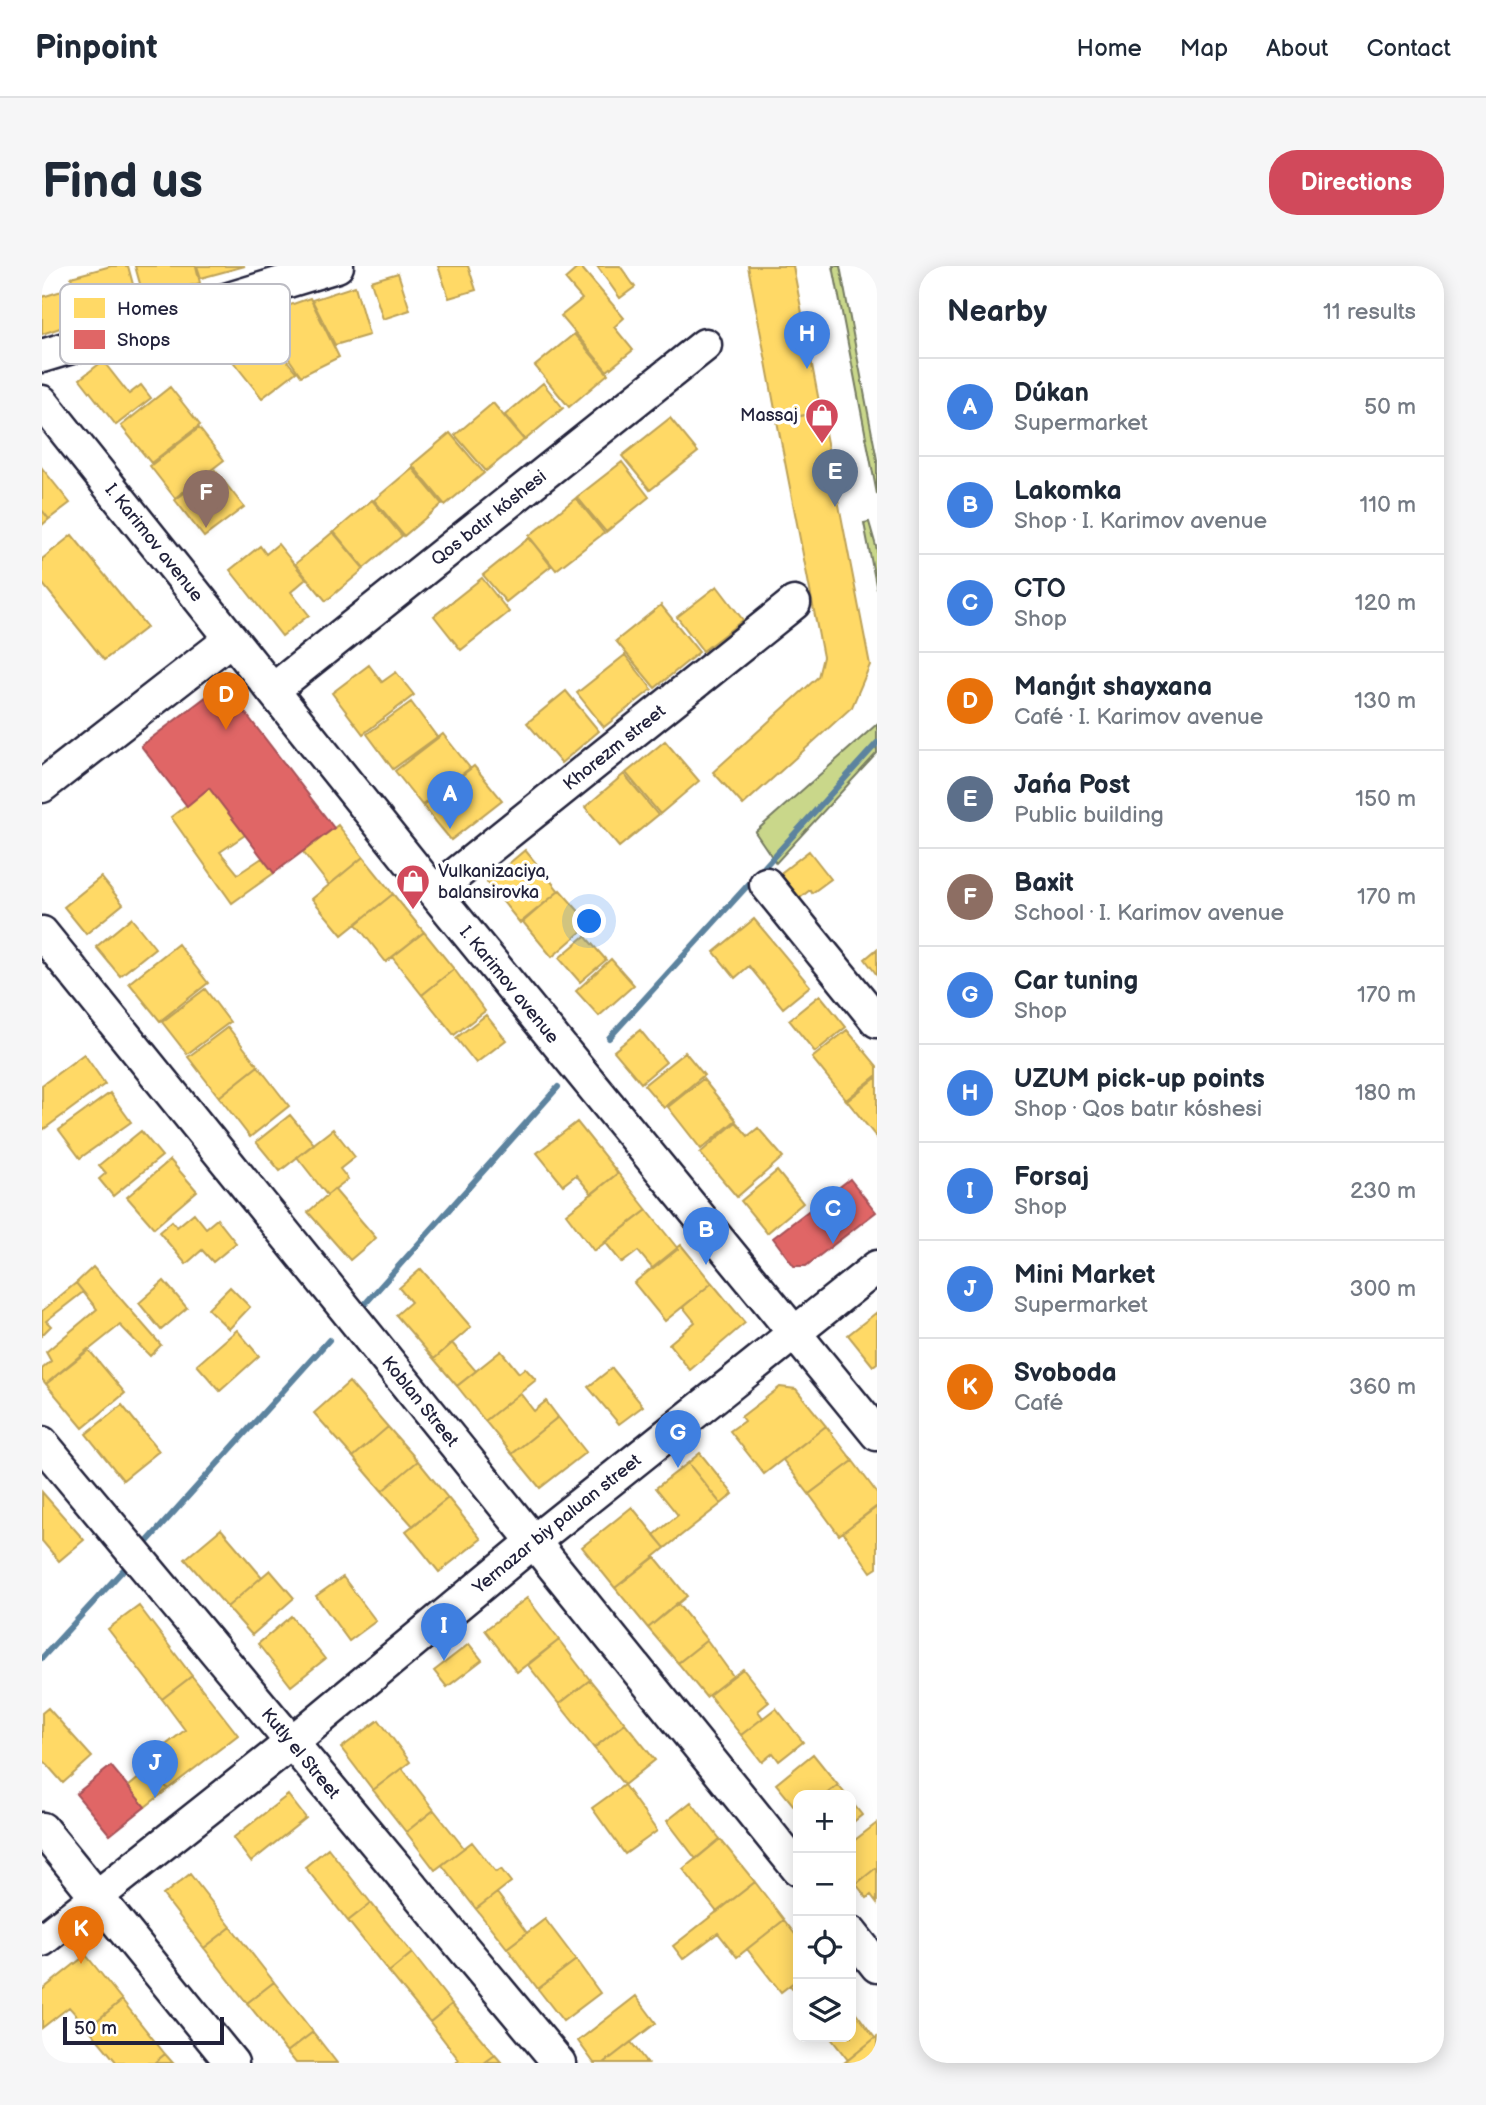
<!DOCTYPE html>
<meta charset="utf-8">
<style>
:root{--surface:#fff;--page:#f6f6f7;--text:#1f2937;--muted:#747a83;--line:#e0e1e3;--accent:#d1495b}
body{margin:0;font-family:"Balsamiq Sans",sans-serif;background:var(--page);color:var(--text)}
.controls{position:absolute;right:21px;bottom:21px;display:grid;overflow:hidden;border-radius:14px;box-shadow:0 4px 18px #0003}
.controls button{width:63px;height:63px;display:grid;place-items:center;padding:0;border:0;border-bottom:2px solid var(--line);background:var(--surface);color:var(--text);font:35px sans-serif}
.scale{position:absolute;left:21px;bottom:18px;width:161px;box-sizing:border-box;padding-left:7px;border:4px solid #22223b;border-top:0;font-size:19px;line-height:24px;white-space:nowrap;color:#22223b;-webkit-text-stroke:5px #fff;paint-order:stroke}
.you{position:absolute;left:548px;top:656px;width:24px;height:24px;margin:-18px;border:5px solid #fff;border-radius:50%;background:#1a73e8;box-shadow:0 0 0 10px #1a73e833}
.badge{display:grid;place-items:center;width:46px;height:46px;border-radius:50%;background:var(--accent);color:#fff;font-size:23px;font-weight:700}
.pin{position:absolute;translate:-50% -58px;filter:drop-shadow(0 2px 4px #0008)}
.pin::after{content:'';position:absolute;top:37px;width:24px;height:21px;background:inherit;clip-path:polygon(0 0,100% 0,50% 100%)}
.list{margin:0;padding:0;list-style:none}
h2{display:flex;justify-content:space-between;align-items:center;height:91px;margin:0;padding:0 28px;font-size:30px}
h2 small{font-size:23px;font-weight:400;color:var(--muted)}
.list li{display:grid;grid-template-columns:46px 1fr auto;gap:21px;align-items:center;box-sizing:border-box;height:98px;padding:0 28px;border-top:2px solid var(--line)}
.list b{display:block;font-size:26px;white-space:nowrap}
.list p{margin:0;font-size:23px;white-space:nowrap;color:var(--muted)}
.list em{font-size:23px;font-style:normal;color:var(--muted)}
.icon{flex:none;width:38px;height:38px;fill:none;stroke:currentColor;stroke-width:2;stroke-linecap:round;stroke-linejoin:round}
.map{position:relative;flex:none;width:835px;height:1797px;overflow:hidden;border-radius:28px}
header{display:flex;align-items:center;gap:42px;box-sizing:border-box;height:98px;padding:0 35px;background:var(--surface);border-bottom:2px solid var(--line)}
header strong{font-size:33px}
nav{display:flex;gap:38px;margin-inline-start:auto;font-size:24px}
.intro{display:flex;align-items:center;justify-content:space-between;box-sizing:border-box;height:168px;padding:0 42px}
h1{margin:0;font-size:49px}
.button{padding:18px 32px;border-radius:28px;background:var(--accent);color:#fff;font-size:24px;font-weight:700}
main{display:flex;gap:42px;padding:0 42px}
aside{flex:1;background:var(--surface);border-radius:28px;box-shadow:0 4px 18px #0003}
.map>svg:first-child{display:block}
.green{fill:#c9d78a;stroke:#767c62;stroke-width:2}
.homes{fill:#ffd966;stroke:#bda259;stroke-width:2}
.shops{fill:#e06666;stroke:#a75259;stroke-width:2}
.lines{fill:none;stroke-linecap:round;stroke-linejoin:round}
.stream{stroke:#5c839f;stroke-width:6}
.minor-casing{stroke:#22223b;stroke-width:37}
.minor{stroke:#fff;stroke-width:32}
.labels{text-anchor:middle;stroke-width:7;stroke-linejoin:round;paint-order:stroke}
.poi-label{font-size:18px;fill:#22223b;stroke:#fff;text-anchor:end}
.street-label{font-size:18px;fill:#22223b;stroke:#fff}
.key{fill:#fff;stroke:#bdbdc4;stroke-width:2}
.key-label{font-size:19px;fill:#22223b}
</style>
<header>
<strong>Pinpoint</strong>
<nav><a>Home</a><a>Map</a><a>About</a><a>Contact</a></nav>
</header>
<div class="intro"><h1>Find us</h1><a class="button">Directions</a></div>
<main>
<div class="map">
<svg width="835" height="1797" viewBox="0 0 835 1797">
<rect width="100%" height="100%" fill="#fff"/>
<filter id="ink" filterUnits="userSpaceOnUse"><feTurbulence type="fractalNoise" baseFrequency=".0143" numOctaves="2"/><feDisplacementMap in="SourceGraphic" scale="14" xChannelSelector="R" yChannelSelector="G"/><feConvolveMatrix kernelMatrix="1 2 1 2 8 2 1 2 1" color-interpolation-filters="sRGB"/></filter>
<g filter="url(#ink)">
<!-- green -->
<path class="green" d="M791 0H798L835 194V228Z
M827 256 835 284V324L822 257Z
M835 458V487L734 597 713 566Z"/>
<!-- homes -->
<path class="homes" d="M69 0H86L95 33 39 49 29 11Z
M93 0H154L158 17 102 32Z
M155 0H203L159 12Z
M396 0H426L434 24 407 32Z
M538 0 582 52 572 61 591 84 565 105 519 50 540 33 523 13Z
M555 0H578L593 21 578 32Z
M706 0H751L779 146 735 154Z
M356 7 368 44 341 53 329 15Z
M313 20 327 69 293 79 270 34Z
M23 24 33 57 0 68V31Z
M268 32 297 91 259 110 217 50Z
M223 67 254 106 220 132 189 93Z
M532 68 566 108 527 141 493 100Z
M61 95 87 128 99 119 109 132 74 159 38 113Z
M501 117 521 142 483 174 463 149Z
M128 121 158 159 109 197 79 160Z
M451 137 482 174 444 205 413 169Z
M779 146 828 399 810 441 701 539 671 506 776 411 781 391 735 155Z
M628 152 656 186 608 224 580 190Z
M157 162 182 194 133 232 108 200Z
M408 167 442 207 403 239 370 199Z
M580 196 607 231 564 266 535 231Z
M0 202 28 237 7 253 0 244Z
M370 202 400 238 362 270 332 234Z
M173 204 202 241 162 271 133 234Z
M534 232 562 267 514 304 487 270Z
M330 234 360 270 322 302 292 266Z
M0 244 7 253 0 259Z
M291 266 322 303 284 335 253 298Z
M30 269 105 361 62 394 0 317V293Z
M487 272 509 300 464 336 441 309Z
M236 278 264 313 249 326 267 349 240 370 188 304 218 280 224 288Z
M440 312 467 346 419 384 392 350Z
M675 320 701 354 661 385 635 351Z
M619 339 657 386 613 422 574 375Z
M583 389 610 423 562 461 535 427Z
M327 399 340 416 354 406 372 429 321 468 290 427Z
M524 425 557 465 519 497 485 457Z
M369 436 395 471 351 503 325 468Z
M401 468 428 502 380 539 353 505Z
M623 475 657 515 618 548 584 507Z
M432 500 460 534 409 574 381 540Z
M582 508 616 549 577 581 543 541Z
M167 522 203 569 178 586 196 608 220 592 232 607 190 637 129 551Z
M296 559 321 591 287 619 261 586Z
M483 584 517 625 478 657 445 616Z
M767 585 789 613 770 627 768 624 754 635 735 610Z
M321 591 351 628 300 669 270 633Z
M59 611 81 638 44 668 22 641Z
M518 624 548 658 510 691 481 656Z
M351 628 382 666 344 696 314 658Z
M89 652 113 682 78 710 54 681Z
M712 653 768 720 741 742 707 700 693 712 672 686Z
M382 666 412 703 380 729 350 691Z
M543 670 564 694 538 716 517 692Z
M136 678 166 717 118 755 87 717Z
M835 683V709L823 693Z
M569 693 592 719 557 750 534 725Z
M412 703 443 745 412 769 380 729Z
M163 723 188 756 145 788 120 756Z
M778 729 804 761 773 786 747 754Z
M444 749 464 774 434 797 414 772Z
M186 761 216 800 177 831 146 791Z
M598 764 624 796 599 817 572 785Z
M805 764 835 800V809L804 834 770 792Z
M643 786 662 809 622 842 602 819Z
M42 788 63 818 2 863 0 860V819Z
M216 800 247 840 208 871 177 831Z
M835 811V872L805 835Z
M661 813 694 854 659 883 626 841Z
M68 827 89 856 38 892 17 864Z
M248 849 272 878 238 905 214 876Z
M535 856 576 907 550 928 534 909 521 919 495 887Z
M694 856 706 870 716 862 741 891 695 931 658 887Z
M291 863 313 891 298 903 306 913 285 929 255 891Z
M99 865 120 890 71 930 57 913 64 907 57 899Z
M128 894 155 925 112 962 85 931Z
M735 905 761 937 725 967 699 935Z
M576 907 605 944 552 985 524 948Z
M292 923 334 972 308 994 266 946Z
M605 944 636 983 611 1003 596 985 580 997 563 976Z
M152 947 164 962 175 953 194 977 171 996 160 984 144 998 117 966 130 955 135 961Z
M639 979 670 1017 623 1055 592 1017Z
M51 1001 119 1079 108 1090 78 1059 4 1118 0 1113V1103L9 1095 4 1086 55 1043 34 1017Z
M379 1003 429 1061 392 1093 354 1049 369 1036 357 1022Z
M122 1015 145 1042 119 1064 97 1037Z
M34 1017 41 1026 4 1055 9 1060 0 1069V1045Z
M670 1017 703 1057 648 1104 627 1078 653 1056 641 1041Z
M188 1021 208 1041 187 1063 166 1043Z
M835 1046V1097L831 1100 806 1069Z
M195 1064 217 1090 178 1125 155 1099Z
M410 1077 434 1105 415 1120 392 1093Z
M46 1083 83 1127 41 1162 4 1118Z
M459 1085 477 1107 483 1102 494 1114 443 1155 415 1120Z
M570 1102 601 1140 577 1158 546 1121Z
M307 1116 346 1161 311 1191 272 1147Z
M738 1121 754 1123 784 1160 722 1208 688 1165 702 1155 699 1151Z
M478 1127 492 1145 504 1135 516 1151 470 1188 443 1155Z
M80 1139 117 1185 81 1214 44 1168Z
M516 1151 544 1186 498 1222 470 1188Z
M784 1160 811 1195 767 1228 741 1194Z
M346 1161 376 1195 340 1225 311 1191Z
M658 1187 691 1228 679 1238 646 1197Z
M376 1195 406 1232 371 1260 340 1225Z
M811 1195 835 1227V1240L797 1269 767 1228Z
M646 1197 679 1238 623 1282 612 1269 636 1249 614 1222Z
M0 1226 42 1274 17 1295 0 1275Z
M406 1232 439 1273 397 1306 364 1265Z
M590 1241 623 1282 573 1322 540 1281Z
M835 1241V1302L829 1306 801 1266Z
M179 1263 220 1311 185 1341 143 1293Z
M613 1291 645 1330 606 1362 573 1322Z
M228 1304 252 1332 210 1369 185 1341Z
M301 1311 334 1355 307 1375 274 1330Z
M485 1332 517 1374 475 1406 443 1364Z
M635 1337 665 1374 636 1397 606 1362Z
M97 1340 150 1410 120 1433 66 1363Z
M249 1350 283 1393 249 1420 216 1378Z
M517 1374 548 1414 517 1438 486 1399Z
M665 1374 691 1410 664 1431 636 1397Z
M427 1378 440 1394 405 1421 392 1405Z
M701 1403 727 1436 716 1445 721 1452 699 1469 667 1429Z
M150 1410 196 1469 126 1523 103 1495 143 1464 120 1433Z
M548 1414 583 1457 552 1482 517 1438Z
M6 1442 50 1491 21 1517 0 1493V1447Z
M734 1442 761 1476 737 1495 731 1487 720 1496 699 1469Z
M337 1454 368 1496 331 1524 299 1482Z
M583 1457 613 1494 582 1519 552 1482Z
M771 1488 796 1519 783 1529H756V1545L734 1518Z
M109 1502 126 1523 103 1541 86 1521Z
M360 1502 392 1544 364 1566 331 1524Z
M582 1519 615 1565 583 1588 550 1542Z
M796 1519 804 1529H783Z
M246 1529 264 1552 209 1596 191 1572Z
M809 1535 820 1549 809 1558Z
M649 1536 678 1573 654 1593 625 1555Z
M392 1544 422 1582 393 1604 364 1566Z
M835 1557V1601L814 1618 809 1611V1577Z
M678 1573 713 1616 675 1646 641 1603Z
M430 1576 454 1606 459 1603 469 1616 434 1643 400 1599Z
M286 1582 329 1637 306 1655 263 1601Z
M835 1601V1637L829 1629 825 1632 814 1618Z
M148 1608 189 1661 162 1682 121 1629Z
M713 1616 742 1654 695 1691 676 1667 641 1693 631 1680Z
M455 1627 485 1667 465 1682 434 1643Z
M329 1637 370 1687 347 1706 306 1655Z
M503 1653 534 1694 496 1723 465 1682Z
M742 1654 756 1672V1713L739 1726 705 1683Z
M189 1661 232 1716 205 1737 162 1682Z
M370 1687 410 1738 388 1756 347 1706Z
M44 1689 80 1734 46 1762 27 1741 0 1762V1724Z
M534 1694 558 1727 521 1755 496 1723Z
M756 1713V1730L748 1719Z
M232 1716 271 1766 245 1786 205 1737Z
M594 1730 614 1757 562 1797H552L536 1775Z
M80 1734 123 1788 112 1797H75L46 1762Z
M410 1738 453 1789 442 1797H413L417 1794 388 1756Z
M809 1740 833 1772 806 1794 788 1771H809Z
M271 1766 295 1797H254L245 1786Z
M835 1771V1797H802L833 1772Z
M589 1776 605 1797H562Z
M123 1788 131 1797H112Z
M453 1789 460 1797H442Z"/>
<!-- shops -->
<path class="shops" d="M181 418 292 562 232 607 167 522 145 540 99 480Z
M808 913 834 946 764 1000H752L731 972Z
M69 1500 103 1541 68 1569 34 1528Z"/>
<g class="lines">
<!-- stream -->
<path class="stream" d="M567 772 835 477
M323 1038 516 821
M104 1277 287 1074
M0 1392 83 1302"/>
<!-- minor casing -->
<g class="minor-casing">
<g id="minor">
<path d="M0 90 295 0"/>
<path id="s1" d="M0 136 392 626 835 1168"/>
<path id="s2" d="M231 424 663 79"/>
<path d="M0 520 189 373"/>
<path d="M724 618 835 755"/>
<path id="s3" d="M392 626 752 337"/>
<path id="s4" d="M0 667 756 1603"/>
<path id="s5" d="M0 1177 517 1797"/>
<path d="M0 1563 190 1797"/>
<path d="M809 1667 835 1700"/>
<path id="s6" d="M0 1674 250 1476 491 1276 835 1001"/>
</g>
</g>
<!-- minor -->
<use href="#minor" class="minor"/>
</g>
</g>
<!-- icons -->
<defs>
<g id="shop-pin" transform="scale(1.75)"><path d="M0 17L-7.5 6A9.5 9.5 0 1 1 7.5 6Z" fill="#d1495b" stroke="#fff"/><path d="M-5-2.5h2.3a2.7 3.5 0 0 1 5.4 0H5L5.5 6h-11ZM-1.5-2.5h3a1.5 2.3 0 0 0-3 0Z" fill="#fff"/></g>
</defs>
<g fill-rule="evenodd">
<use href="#shop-pin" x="780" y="149"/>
<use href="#shop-pin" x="371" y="615"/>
</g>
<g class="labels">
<!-- poi labels -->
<g class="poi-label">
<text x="756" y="155">Massaj</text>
<text x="396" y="611" text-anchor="start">Vulkanizaciya,<tspan x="396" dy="21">balansirovka</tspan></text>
</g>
<!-- street labels -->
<g class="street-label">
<text dy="6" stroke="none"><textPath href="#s2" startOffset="276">Qos batır kóshesi</textPath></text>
<text dy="6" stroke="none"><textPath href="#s1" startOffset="180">I. Karimov avenue</textPath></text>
<text dy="6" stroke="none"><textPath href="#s3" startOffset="231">Khorezm street</textPath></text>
<text dy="6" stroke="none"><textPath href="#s1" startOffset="747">I. Karimov avenue</textPath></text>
<text dy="6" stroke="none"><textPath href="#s4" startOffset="602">Koblan Street</textPath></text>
<text dy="6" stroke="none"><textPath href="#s6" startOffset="662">Yernazar biy paluan street</textPath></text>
<text dy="6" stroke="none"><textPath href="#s5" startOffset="404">Kutly el Street</textPath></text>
</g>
</g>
<!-- legend -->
<rect x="18" y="18" width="230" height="80" rx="10" class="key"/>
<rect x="32" y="32" width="31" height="20" fill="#ffd966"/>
<rect x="32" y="64" width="31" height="19" fill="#e06666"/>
<g class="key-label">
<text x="75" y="49">Homes</text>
<text x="75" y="80">Shops</text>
</g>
</svg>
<div class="controls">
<button>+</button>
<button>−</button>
<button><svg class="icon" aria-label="locate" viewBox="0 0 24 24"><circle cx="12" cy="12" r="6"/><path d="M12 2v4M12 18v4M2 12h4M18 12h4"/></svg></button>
<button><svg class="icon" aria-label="layers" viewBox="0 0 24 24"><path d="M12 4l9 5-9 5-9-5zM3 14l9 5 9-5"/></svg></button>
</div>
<div class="scale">50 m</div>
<div class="you"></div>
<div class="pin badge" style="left:408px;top:563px;background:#3f7fe0">A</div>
<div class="pin badge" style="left:664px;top:999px;background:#3f7fe0">B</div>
<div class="pin badge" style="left:791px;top:978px;background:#3f7fe0">C</div>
<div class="pin badge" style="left:184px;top:464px;background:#e8710a">D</div>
<div class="pin badge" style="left:793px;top:241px;background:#5c6f8a">E</div>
<div class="pin badge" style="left:164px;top:262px;background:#8d6e63">F</div>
<div class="pin badge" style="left:636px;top:1202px;background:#3f7fe0">G</div>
<div class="pin badge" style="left:765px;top:103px;background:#3f7fe0">H</div>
<div class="pin badge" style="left:402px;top:1395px;background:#3f7fe0">I</div>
<div class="pin badge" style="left:113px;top:1532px;background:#3f7fe0">J</div>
<div class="pin badge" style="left:39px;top:1698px;background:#e8710a">K</div>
</div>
<aside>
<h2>Nearby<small>11 results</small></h2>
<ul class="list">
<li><span class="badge" style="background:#3f7fe0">A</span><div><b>Dúkan</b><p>Supermarket</p></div><em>50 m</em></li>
<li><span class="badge" style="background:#3f7fe0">B</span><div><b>Lakomka</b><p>Shop · I. Karimov avenue</p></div><em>110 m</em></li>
<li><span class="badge" style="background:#3f7fe0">C</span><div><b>СТО</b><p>Shop</p></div><em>120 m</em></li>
<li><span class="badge" style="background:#e8710a">D</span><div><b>Manǵıt shayxana</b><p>Café · I. Karimov avenue</p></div><em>130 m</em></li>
<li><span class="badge" style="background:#5c6f8a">E</span><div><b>Jańa Post</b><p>Public building</p></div><em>150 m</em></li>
<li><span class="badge" style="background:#8d6e63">F</span><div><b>Baxit</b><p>School · I. Karimov avenue</p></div><em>170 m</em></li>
<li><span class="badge" style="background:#3f7fe0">G</span><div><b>Car tuning</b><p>Shop</p></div><em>170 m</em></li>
<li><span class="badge" style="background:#3f7fe0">H</span><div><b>UZUM pick-up points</b><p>Shop · Qos batır kóshesi</p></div><em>180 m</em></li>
<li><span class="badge" style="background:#3f7fe0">I</span><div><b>Forsaj</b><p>Shop</p></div><em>230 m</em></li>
<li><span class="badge" style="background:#3f7fe0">J</span><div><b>Mini Market</b><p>Supermarket</p></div><em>300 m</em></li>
<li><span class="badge" style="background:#e8710a">K</span><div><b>Svoboda</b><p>Café</p></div><em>360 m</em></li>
</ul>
</aside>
</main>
